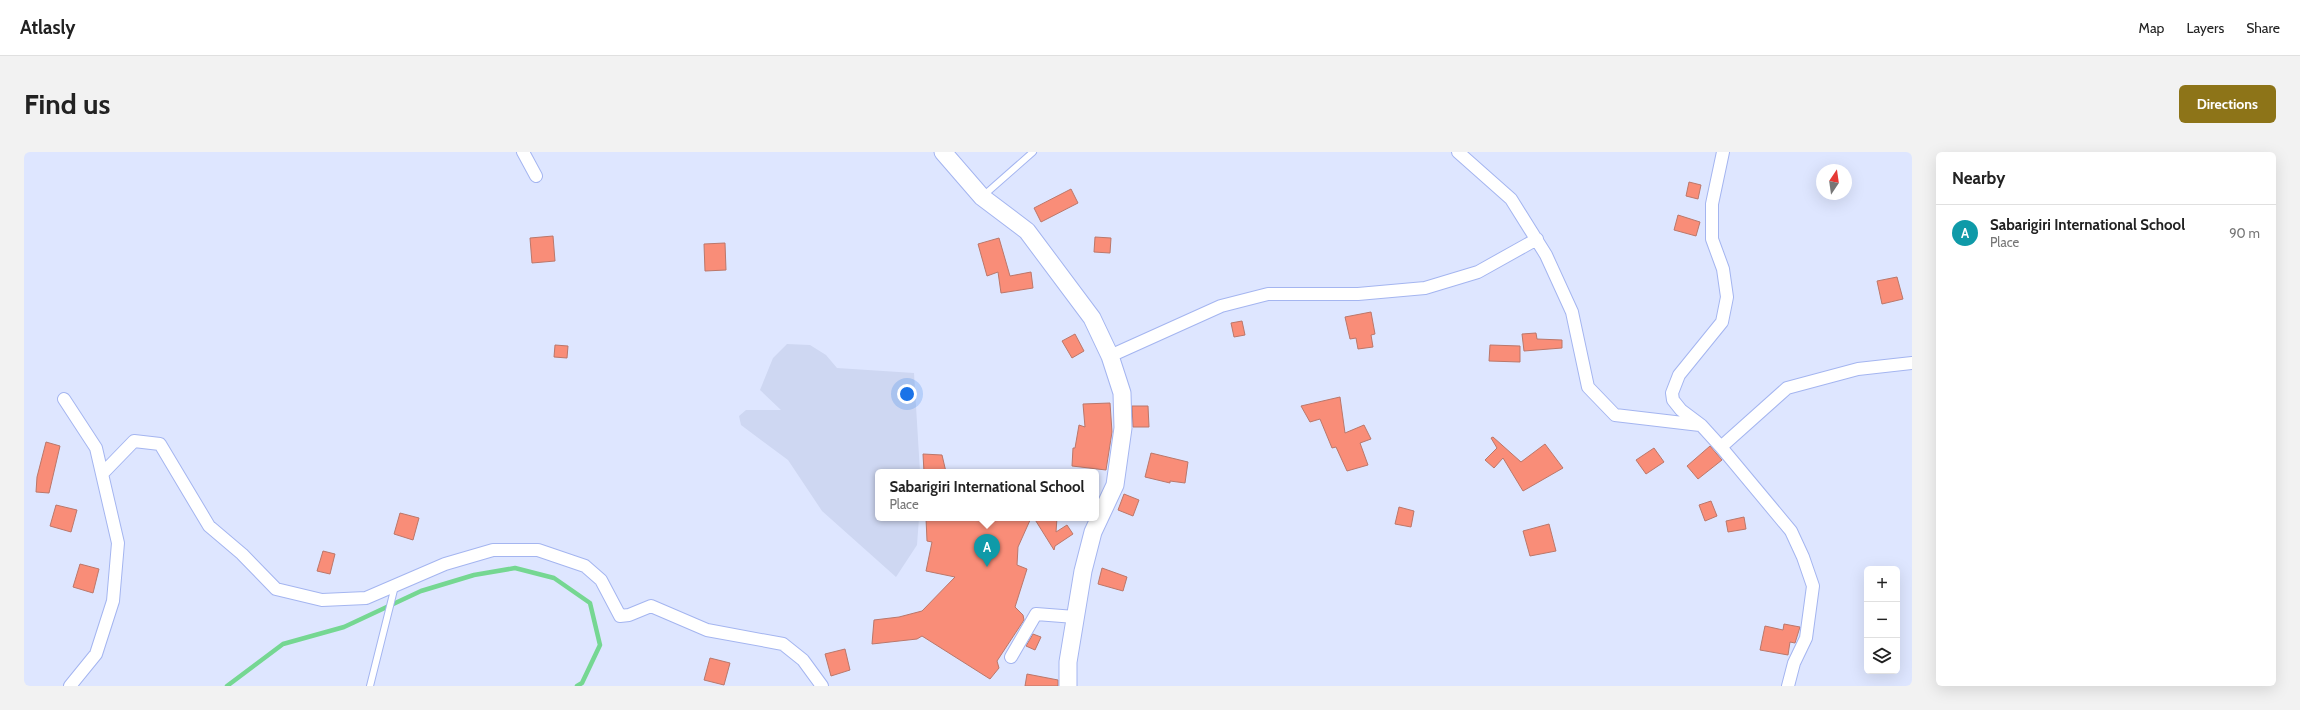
<!DOCTYPE html>
<meta charset="utf-8">
<style>
:root{--surface:#fff;--page:#f2f2f2;--text:#222;--muted:#767676;--line:#e0e0e0;--accent:#8d7418}
body{margin:0;font-family:Cabin,sans-serif;background:var(--page);color:var(--text)}
.controls{position:absolute;right:12px;bottom:12px;display:grid;overflow:hidden;border-radius:6px;box-shadow:0 4px 16px #0002}
.controls button{width:36px;height:36px;display:grid;place-items:center;padding:0;border:0;border-bottom:1px solid var(--line);background:var(--surface);color:var(--text);font:20px sans-serif}
.compass{position:absolute;left:1792px;top:12px;width:36px;height:36px;border-radius:50%;background:var(--surface);box-shadow:0 4px 16px #0002;rotate:13deg}
.you{position:absolute;left:883px;top:242px;width:14px;height:14px;margin:-10px;border:3px solid #fff;border-radius:50%;background:#1a73e8;box-shadow:0 0 0 6px #1a73e833}
.badge{display:grid;place-items:center;width:26px;height:26px;border-radius:50%;background:var(--accent);color:#fff;font-size:13px;font-weight:700}
.pin{position:absolute;translate:-50% -33px;filter:drop-shadow(0 1px 2px #0008)}
.pin::after{content:'';position:absolute;top:21px;width:14px;height:12px;background:inherit;clip-path:polygon(0 0,100% 0,50% 100%)}
.popup{position:absolute;left:851px;top:317px;width:224px;height:52px;box-sizing:border-box;display:grid;place-content:center;border-radius:6px;background:var(--surface);filter:drop-shadow(0 1px 3px #0005);font-size:13px;white-space:nowrap;color:var(--muted)}
.popup b{font-size:15px;color:var(--text)}
.popup::after{content:'';position:absolute;left:50%;top:100%;margin-left:-8px;border:8px solid transparent;border-top-color:var(--surface)}
.list{margin:0;padding:0;list-style:none}
h2{display:flex;justify-content:space-between;align-items:center;height:52px;margin:0;padding:0 16px;font-size:17px}
h2 small{font-size:13px;font-weight:400;color:var(--muted)}
.list li{display:grid;grid-template-columns:26px 1fr auto;gap:12px;align-items:center;box-sizing:border-box;height:56px;padding:0 16px;border-top:1px solid var(--line)}
.list b{display:block;font-size:15px;white-space:nowrap}
.list p{margin:0;font-size:13px;white-space:nowrap;color:var(--muted)}
.list em{font-size:13px;font-style:normal;color:var(--muted)}
.icon{flex:none;width:22px;height:22px;fill:none;stroke:currentColor;stroke-width:2;stroke-linecap:round;stroke-linejoin:round}
.map{position:relative;flex:none;width:1888px;height:534px;overflow:hidden;border-radius:6px}
header{display:flex;align-items:center;gap:24px;box-sizing:border-box;height:56px;padding:0 20px;background:var(--surface);border-bottom:1px solid var(--line)}
header strong{font-size:19px}
nav{display:flex;gap:22px;margin-inline-start:auto;font-size:14px}
.intro{display:flex;align-items:center;justify-content:space-between;box-sizing:border-box;height:96px;padding:0 24px}
h1{margin:0;font-size:28px}
.button{padding:10px 18px;border-radius:6px;background:var(--accent);color:#fff;font-size:14px;font-weight:700}
main{display:flex;gap:24px;padding:0 24px}
aside{flex:1;background:var(--surface);border-radius:6px;box-shadow:0 4px 16px #0002}
.map>svg:first-child{display:block}
.built{fill:#ced7f2}
.lines{fill:none;stroke-linecap:round;stroke-linejoin:round}
.stream{stroke:#75d792;stroke-width:4.5}
.building{fill:#f98d78;stroke:#bb776a}
.lane-casing{stroke:#a4b5f0;stroke-width:8}
.street-casing{stroke:#a4b5f0;stroke-width:14}
.secondary-casing{stroke:#a4b5f0;stroke-width:19}
.lane{stroke:#fff;stroke-width:6}
.street{stroke:#fff;stroke-width:12}
.secondary{stroke:#fff;stroke-width:17}
</style>
<header>
<strong>Atlasly</strong>
<nav><a>Map</a><a>Layers</a><a>Share</a></nav>
</header>
<div class="intro"><h1>Find us</h1><a class="button">Directions</a></div>
<main>
<div class="map">
<svg width="1888" height="534" viewBox="0 0 1888 534">
<rect width="100%" height="100%" fill="#dee6ff"/>
<!-- built -->
<path class="built" d="M763 192 786 193 802 203 813 216 890 221 896 320H854V366H895L893 393 872 425 798 359 764 308 717 273 715 264 722 258H757L736 238 749 206Z"/>
<g class="lines">
<!-- stream -->
<path class="stream" d="M203 534 259 492 320 475 397 439 450 423 491 416 530 426 566 451 576 493 558 531 553 534"/>
</g>
<!-- building -->
<path class="building" d="M1665 30 1677 33 1674 47 1662 44Z
M1047 37 1054 51 1017 70 1010 56Z
M1654 63 1676 70 1672 84 1650 78Z
M529 84 531 109 508 111 506 86Z
M1071 85 1087 86 1086 101 1070 100Z
M975 86 986 124 1007 120 1009 136 977 141 974 120 963 124 954 92Z
M701 91 702 118 681 119 680 92Z
M1873 125 1879 147 1858 152 1853 129Z
M1347 160 1351 182 1347 183 1349 195 1334 197 1332 186 1326 187 1321 165Z
M1218 169 1221 183 1210 185 1207 171Z
M1512 181 1513 187 1538 188V196L1500 199 1498 182Z
M1051 182 1060 199 1048 206 1038 189Z
M531 193 544 194 543 206 530 205Z
M1466 193 1496 194V210L1465 209Z
M1316 245 1321 281 1340 273 1347 287 1336 291 1344 313 1323 319 1312 295 1308 296 1296 267 1286 270 1277 254Z
M1086 251 1088 280 1082 318 1048 314 1049 296H1051L1055 273 1061 275 1059 252Z
M1108 254H1124L1125 275H1109Z
M1469 285 1497 310 1521 292 1539 316 1499 339 1479 306 1470 316 1461 308 1473 296 1467 286Z
M22 290 36 294 25 341 12 340 13 325Z
M1686 294 1698 308 1674 327 1663 314Z
M1630 296 1640 310 1622 322 1612 308Z
M1127 301 1164 310 1161 331 1146 329V331L1121 325Z
M899 302 918 303 922 320H900Z
M1100 342 1115 348 1109 364 1094 358Z
M1687 349 1693 364 1681 369 1675 353Z
M32 353 53 358 47 380 26 374Z
M1375 355 1390 359 1387 375 1371 372Z
M376 361 395 366 389 388 370 382Z
M1720 365 1722 377 1704 380 1702 369Z
M902 366H1007L994 395 993 413 1003 417 991 455 999 463 1000 468 973 509 975 516 966 527 898 484 893 487 848 492 850 468 875 465 898 459 931 425 902 419 908 390 903 389Z
M1010 366H1033L1032 380 1043 373 1049 382 1031 394 1030 398Z
M1525 372 1532 399 1506 404 1499 379Z
M299 399 311 402 306 422 293 419Z
M56 412 75 417 69 441 49 435Z
M1078 416 1103 425 1099 439 1074 432Z
M1760 472 1776 475 1771 491 1766 490 1764 503 1736 498 1741 474 1759 478Z
M1009 482 1017 485 1011 498 1002 494Z
M821 497 826 518 807 524 801 502Z
M686 506 706 511 700 533 680 528Z
M1003 522 1034 528V534H1001Z"/>
<g class="lines">
<!-- lane casing -->
<g class="lane-casing">
<path id="lane" d="M959 44 1009 0
M346 534 371 434"/>
</g>
<!-- street casing -->
<g class="street-casing">
<path id="street" d="M499 0 512 24
M1434 0 1487 47 1522 103 1548 160 1564 235 1591 263 1676 273
M1699 0 1688 52V87L1699 117 1703 145 1698 170 1655 223 1648 241 1649 248 1657 258 1677 273 1697 295 1767 379 1779 405 1789 434 1782 486 1770 511 1764 534
M1086 204 1197 154 1244 142H1334L1401 136 1454 120 1513 87
M40 247 72 296 94 391 89 449 72 502 46 534
M1697 295 1763 236 1834 217 1888 211
M78 322 110 289 136 292 185 374 218 402 252 437 298 448 342 446 421 412 469 398H514L561 414 577 428 596 464 605 463 627 454 683 478 759 492 779 508 798 534
M987 505 1012 462 1051 465"/>
</g>
<!-- secondary casing -->
<g class="secondary-casing">
<path id="secondary" d="M919 0 958 45 1003 79 1068 166 1086 204 1098 241 1099 276 1091 333 1069 380 1059 419 1044 510V534"/>
</g>
<!-- lane -->
<use href="#lane" class="lane"/>
<!-- street -->
<use href="#street" class="street"/>
<!-- secondary -->
<use href="#secondary" class="secondary"/>
</g>
</svg>
<div class="controls">
<button>+</button>
<button>−</button>
<button><svg class="icon" aria-label="layers" viewBox="0 0 24 24"><path d="M12 4l9 5-9 5-9-5zM3 14l9 5 9-5"/></svg></button>
</div>
<svg class="compass" viewBox="-18 -18 36 36"><path d="M0-13l5 13h-10z" fill="#e53935"/><path d="M0 13l5-13h-10z" fill="#767676"/></svg>
<div class="you"></div>
<div class="pin badge" style="left:963px;top:415px;background:#0f9aa8">A</div>
<div class="popup"><b>Sabarigiri International School</b>Place</div>
</div>
<aside>
<h2>Nearby<small></small></h2>
<ul class="list">
<li><span class="badge" style="background:#0f9aa8">A</span><div><b>Sabarigiri International School</b><p>Place</p></div><em>90 m</em></li>
</ul>
</aside>
</main>
